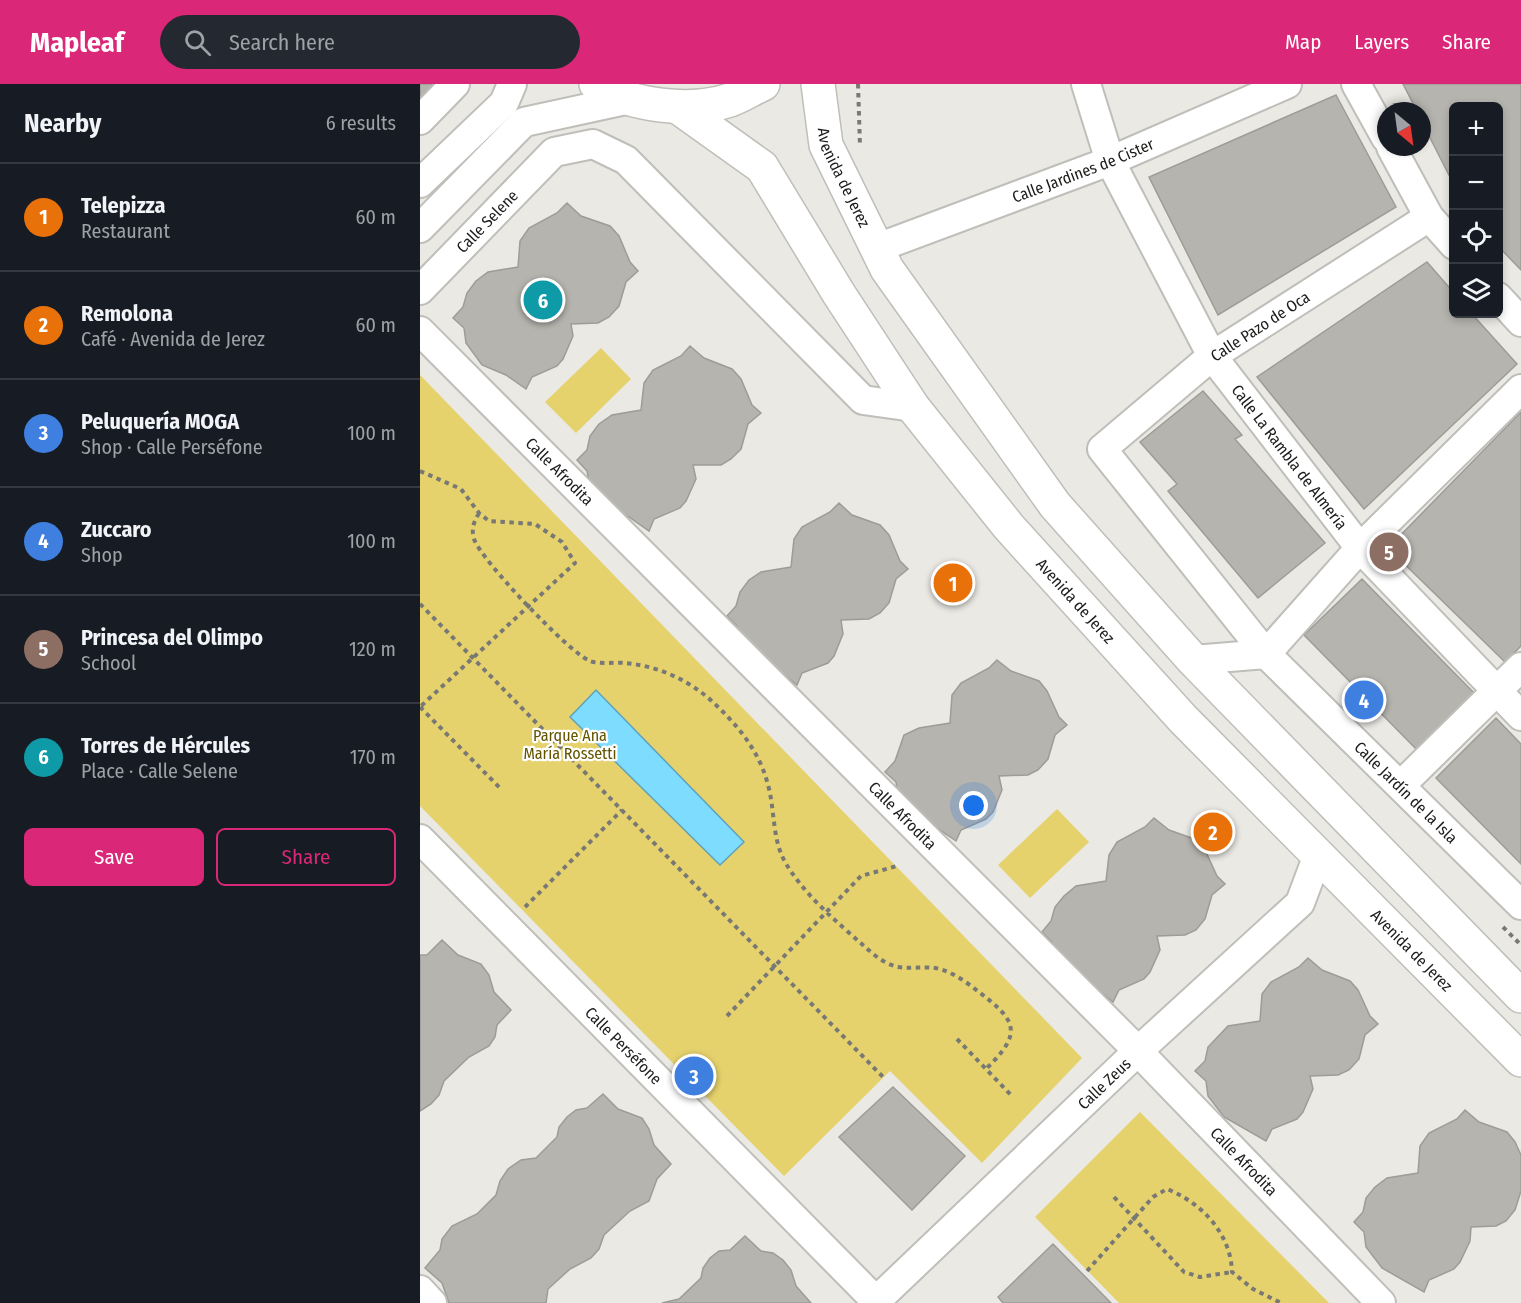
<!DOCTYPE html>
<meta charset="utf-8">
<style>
:root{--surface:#171b24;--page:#242831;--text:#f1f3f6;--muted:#9ea1a6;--line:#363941;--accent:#db2777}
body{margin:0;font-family:"Fira Sans Condensed",sans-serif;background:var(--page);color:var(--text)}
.controls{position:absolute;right:18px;top:18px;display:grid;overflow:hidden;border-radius:9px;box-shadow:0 3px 9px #0003}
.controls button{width:54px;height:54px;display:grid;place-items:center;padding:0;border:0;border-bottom:2px solid var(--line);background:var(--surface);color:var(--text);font:30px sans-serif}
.compass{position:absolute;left:957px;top:18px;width:54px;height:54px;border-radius:50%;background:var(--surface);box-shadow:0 3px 9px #0003;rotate:151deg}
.you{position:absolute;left:554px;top:722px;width:21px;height:21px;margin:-15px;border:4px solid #fff;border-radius:50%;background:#1a73e8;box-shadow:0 0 0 9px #1a73e833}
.badge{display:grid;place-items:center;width:39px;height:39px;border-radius:50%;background:var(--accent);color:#fff;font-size:20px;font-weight:700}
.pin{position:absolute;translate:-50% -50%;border:3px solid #fff;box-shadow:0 2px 6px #0006}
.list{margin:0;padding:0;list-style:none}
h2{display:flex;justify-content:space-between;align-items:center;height:78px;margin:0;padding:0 24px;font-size:26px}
h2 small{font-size:20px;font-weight:400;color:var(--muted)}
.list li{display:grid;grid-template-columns:39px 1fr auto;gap:18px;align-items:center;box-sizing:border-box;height:108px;padding:0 24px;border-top:2px solid var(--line)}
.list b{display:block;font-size:22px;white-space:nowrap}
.list p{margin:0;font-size:20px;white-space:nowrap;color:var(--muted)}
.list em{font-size:20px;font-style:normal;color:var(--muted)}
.actions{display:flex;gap:12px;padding:18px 24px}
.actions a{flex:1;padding:14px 0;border:2px solid var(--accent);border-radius:9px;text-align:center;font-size:21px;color:var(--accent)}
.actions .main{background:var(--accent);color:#fff}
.icon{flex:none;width:33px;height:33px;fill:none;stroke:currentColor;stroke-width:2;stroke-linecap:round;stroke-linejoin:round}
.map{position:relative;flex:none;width:1101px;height:1219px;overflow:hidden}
header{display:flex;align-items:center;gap:36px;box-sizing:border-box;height:84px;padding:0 30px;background:var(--accent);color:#fff}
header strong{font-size:28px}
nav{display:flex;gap:33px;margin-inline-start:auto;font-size:21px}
.search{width:420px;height:54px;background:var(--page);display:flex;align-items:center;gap:15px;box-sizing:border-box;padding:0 21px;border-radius:33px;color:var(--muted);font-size:22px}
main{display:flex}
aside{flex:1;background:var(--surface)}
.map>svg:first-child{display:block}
.green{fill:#e6d26c}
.water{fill:#7edcfe;stroke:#60a2b9;stroke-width:1.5}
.building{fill:#b5b4ae;stroke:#9d9c97;stroke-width:1.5}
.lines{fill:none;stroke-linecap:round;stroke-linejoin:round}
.minor-casing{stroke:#bfbeb9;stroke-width:32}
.major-casing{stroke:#bfbeb9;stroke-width:36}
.path{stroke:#787875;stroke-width:4;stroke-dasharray:4.5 4.5;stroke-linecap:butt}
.minor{stroke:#fff;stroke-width:28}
.major{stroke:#fff;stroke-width:33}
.labels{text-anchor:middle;stroke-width:4.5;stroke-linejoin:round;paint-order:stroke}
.street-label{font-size:16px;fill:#1b1b19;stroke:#fff}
.park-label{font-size:16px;fill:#635400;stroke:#fff}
</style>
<header>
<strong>Mapleaf</strong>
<div class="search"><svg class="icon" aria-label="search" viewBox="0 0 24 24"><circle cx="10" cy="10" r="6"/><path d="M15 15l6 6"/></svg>Search here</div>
<nav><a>Map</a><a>Layers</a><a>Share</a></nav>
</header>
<main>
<aside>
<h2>Nearby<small>6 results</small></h2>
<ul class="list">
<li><span class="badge" style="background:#e8710a">1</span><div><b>Telepizza</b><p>Restaurant</p></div><em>60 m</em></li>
<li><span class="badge" style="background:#e8710a">2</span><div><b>Remolona</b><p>Café · Avenida de Jerez</p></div><em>60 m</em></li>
<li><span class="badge" style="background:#3f7fe0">3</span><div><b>Peluquería MOGA</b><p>Shop · Calle Perséfone</p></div><em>100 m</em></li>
<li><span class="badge" style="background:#3f7fe0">4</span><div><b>Zuccaro</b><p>Shop</p></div><em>100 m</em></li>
<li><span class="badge" style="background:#8d6e63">5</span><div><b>Princesa del Olimpo</b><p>School</p></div><em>120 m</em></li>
<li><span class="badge" style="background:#0f9aa8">6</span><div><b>Torres de Hércules</b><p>Place · Calle Selene</p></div><em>170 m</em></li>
</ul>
<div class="actions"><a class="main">Save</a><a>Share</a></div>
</aside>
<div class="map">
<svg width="1101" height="1219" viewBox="0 0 1101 1219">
<rect width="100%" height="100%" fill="#eae9e4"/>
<!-- green -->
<path class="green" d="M181 264 211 295 156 349 125 318Z
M0 291 662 974 562 1079 470 987 364 1092 0 722Z
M637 725 669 758 610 814 578 781Z
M720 1028 909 1219H699L615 1133Z"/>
<!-- water -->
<path class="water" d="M176 606 324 758 300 781 150 633Z"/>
<!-- building -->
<path class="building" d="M0 0H15L11 12 0 24Z
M983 0H1101V186L1078 162V22H1034V101L1002 38V27H997Z
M916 11 976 123 798 231 729 93Z
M147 119 161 132 190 142 199 152 210 178 218 187 206 198 199 222 189 233 178 239 151 240 153 252 143 275 137 282 112 293 106 305 86 291 62 281 46 259 44 244 33 234 43 223 47 209 56 197 68 188 98 183 100 157 109 144 137 129Z
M1007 178 1034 209V230H1052L1097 280 944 425 837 293Z
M270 262 284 274 312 285 321 295 332 321 341 329 328 340 321 365 311 375 301 381H273L276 395 266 417 260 424 234 435 229 447 209 433 199 431 170 402 167 387 157 376 167 366 170 352 179 340 192 331 221 326 224 299 233 286 261 272Z
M783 307 822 351 815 355 905 459 838 514 748 407 757 400 720 358Z
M1101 328V562L1085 578 968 464Z
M419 419 432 431 460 441 469 451 480 477 488 485 476 495 469 519 460 529 449 535 421 536 423 550 414 572 408 579 382 589 377 601 320 556 317 542 307 532 316 522 320 508 329 496 341 488 371 483 374 455 382 443 410 428Z
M942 495 1055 610 997 666 884 551Z
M577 576 591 587 619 597 627 607 639 633 647 641 635 651 628 675 618 686 608 691 579 692 582 706 573 728 566 735 541 746 536 757 517 744 507 741 478 713 476 698 465 688 475 677 484 651 499 644 530 639 532 611 541 599 569 584Z
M1076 634 1101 660V780L1016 694Z
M734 734 749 746 777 756 785 766 797 792 805 800 792 811 785 835 776 846 765 851 737 852 740 866 730 888 724 895 699 906 693 918 635 872 632 858 622 848 631 837 635 823 644 812 656 802 686 797 689 771 697 758 725 743Z
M22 856 38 871 61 880 69 891 74 908 91 926 77 941 75 953 69 962 49 973 24 997 19 1011 11 1020 0 1027V871H7Z
M888 874 902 886 930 897 938 906 950 932 958 940 945 951 939 975 929 986 918 991 890 992 893 1005 883 1028 877 1035 852 1045 846 1057 804 1033 788 1012 786 997 775 987 785 977 788 963 808 942 840 937 842 910 851 898 879 883Z
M473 1003 545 1072 492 1126 419 1053Z
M183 1010 198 1025 222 1034 229 1045 234 1061 251 1080 237 1095 229 1117 210 1127 184 1151 179 1165 171 1174 150 1185 128 1205 126 1219H29L22 1199 5 1184 20 1166 22 1155 32 1142 57 1130 76 1111 80 1097 88 1085 101 1076 116 1074 137 1053 139 1043 147 1033 156 1026 167 1024Z
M1045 1026 1059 1038 1087 1048 1095 1058 1101 1071V1107L1095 1126 1086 1137 1076 1142 1051 1143 1050 1157 1040 1178 1034 1185 1009 1196 1004 1208 962 1184 946 1163 944 1148 934 1138 943 1128 946 1114 955 1103 967 1094 998 1089 1000 1062 1009 1049 1037 1035Z
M325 1152 341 1167 353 1169 363 1176 371 1186 376 1202 391 1219H242L259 1215 281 1194 283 1184 290 1174 299 1167 310 1166Z
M633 1160 691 1219H583L578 1213Z"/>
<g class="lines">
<!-- minor casing -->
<g class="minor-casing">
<g id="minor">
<path id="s1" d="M666 0 690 77 792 272 940 464 1101 632"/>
<path d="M936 0 966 54"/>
<path d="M0 36 35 0"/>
<path d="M971 63 1009 133 1034 161"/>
<path d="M0 99 84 19 92 0"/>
<path d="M1009 133 792 272 682 365 846 570 940 464 1101 305"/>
<path d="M0 144 104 38 210 15"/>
<path id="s2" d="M457 164 690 77 867 0"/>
<path id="s3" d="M0 206 134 68 173 60 206 76 443 316 493 323"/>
<path d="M1078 213 1101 238"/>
<path id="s4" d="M0 247 707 956 961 1219"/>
<path id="s5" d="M773 576 846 570 1101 821"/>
<path d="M981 701 1101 583"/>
<path id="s6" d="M0 755 458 1219"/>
<path d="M0 1206 12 1219"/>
<path id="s7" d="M454 1219 718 967 880 819 898 771"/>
</g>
</g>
<!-- major casing -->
<g class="major-casing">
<g id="major">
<path d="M176 0C210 22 271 29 310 16 321 12 332 5 343 0"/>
<path id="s8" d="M398 0 406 61 467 185 635 421 773 576 1101 912"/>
<path id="s9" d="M258 23 342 83 419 210 493 323 589 443 763 635 1101 976"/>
</g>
</g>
<!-- path -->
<path class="path" d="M438 0 440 62
M0 387 41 405 59 429 69 437 115 440 142 458 155 479 0 623
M59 429C54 438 51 444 54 455 61 476 147 566 168 576 177 581 194 578 205 579 239 582 272 597 297 622 320 644 340 669 348 701 355 726 352 753 364 776 382 809 417 838 444 862 453 870 463 879 475 882 487 886 502 882 515 884 532 887 546 898 559 908 597 937 603 949 566 985
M0 520 463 993
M0 623 80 704
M105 823 202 726
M1083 843 1101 861
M307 932 441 792 477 782
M537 955 592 1012
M694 1113 764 1188 780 1193 812 1188
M667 1187 733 1113 747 1105C782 1119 811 1150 812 1188L833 1205 861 1219"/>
<!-- minor -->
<use href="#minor" class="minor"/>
<!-- major -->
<use href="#major" class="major"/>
</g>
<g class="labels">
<!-- street labels -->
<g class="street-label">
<text dy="6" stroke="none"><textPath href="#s2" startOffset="220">Calle Jardines de Cister</textPath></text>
<text dy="6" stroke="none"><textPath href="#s8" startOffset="98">Avenida de Jerez</textPath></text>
<text dy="6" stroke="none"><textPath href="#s3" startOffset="96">Calle Selene</textPath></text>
<text transform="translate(840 242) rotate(-33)" y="6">Calle Pazo de Oca</text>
<text dy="6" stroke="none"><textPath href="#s1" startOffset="428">Calle La Rambla de Almería</textPath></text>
<text dy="6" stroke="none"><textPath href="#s4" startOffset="198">Calle Afrodita</textPath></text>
<text dy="6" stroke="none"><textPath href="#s9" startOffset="640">Avenida de Jerez</textPath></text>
<text dy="6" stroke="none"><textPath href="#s5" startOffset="270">Calle Jardín de la Isla</textPath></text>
<text dy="6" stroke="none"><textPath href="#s4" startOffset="684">Calle Afrodita</textPath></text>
<text dy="6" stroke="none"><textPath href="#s9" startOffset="1125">Avenida de Jerez</textPath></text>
<text dy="6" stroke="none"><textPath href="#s6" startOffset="290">Calle Perséfone</textPath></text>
<text dy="6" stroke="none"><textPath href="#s7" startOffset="318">Calle Zeus</textPath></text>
<text dy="6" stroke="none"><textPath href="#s4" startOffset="1170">Calle Afrodita</textPath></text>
</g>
<!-- park labels -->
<g class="park-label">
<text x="150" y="657">Parque Ana<tspan x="150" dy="18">María Rossetti</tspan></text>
</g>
</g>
</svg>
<div class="controls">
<button>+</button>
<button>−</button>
<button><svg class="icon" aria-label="locate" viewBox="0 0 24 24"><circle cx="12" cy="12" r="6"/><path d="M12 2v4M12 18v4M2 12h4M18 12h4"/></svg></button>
<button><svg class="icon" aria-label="layers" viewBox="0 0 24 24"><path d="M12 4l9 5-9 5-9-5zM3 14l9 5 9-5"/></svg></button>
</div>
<svg class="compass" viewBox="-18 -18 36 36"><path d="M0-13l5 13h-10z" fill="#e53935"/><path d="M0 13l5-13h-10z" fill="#9ea1a6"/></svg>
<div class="you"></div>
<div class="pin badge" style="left:533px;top:499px;background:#e8710a">1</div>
<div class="pin badge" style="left:793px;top:748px;background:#e8710a">2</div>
<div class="pin badge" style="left:274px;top:992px;background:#3f7fe0">3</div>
<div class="pin badge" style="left:944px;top:616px;background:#3f7fe0">4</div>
<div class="pin badge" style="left:969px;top:468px;background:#8d6e63">5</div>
<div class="pin badge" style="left:123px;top:216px;background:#0f9aa8">6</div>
</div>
</main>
